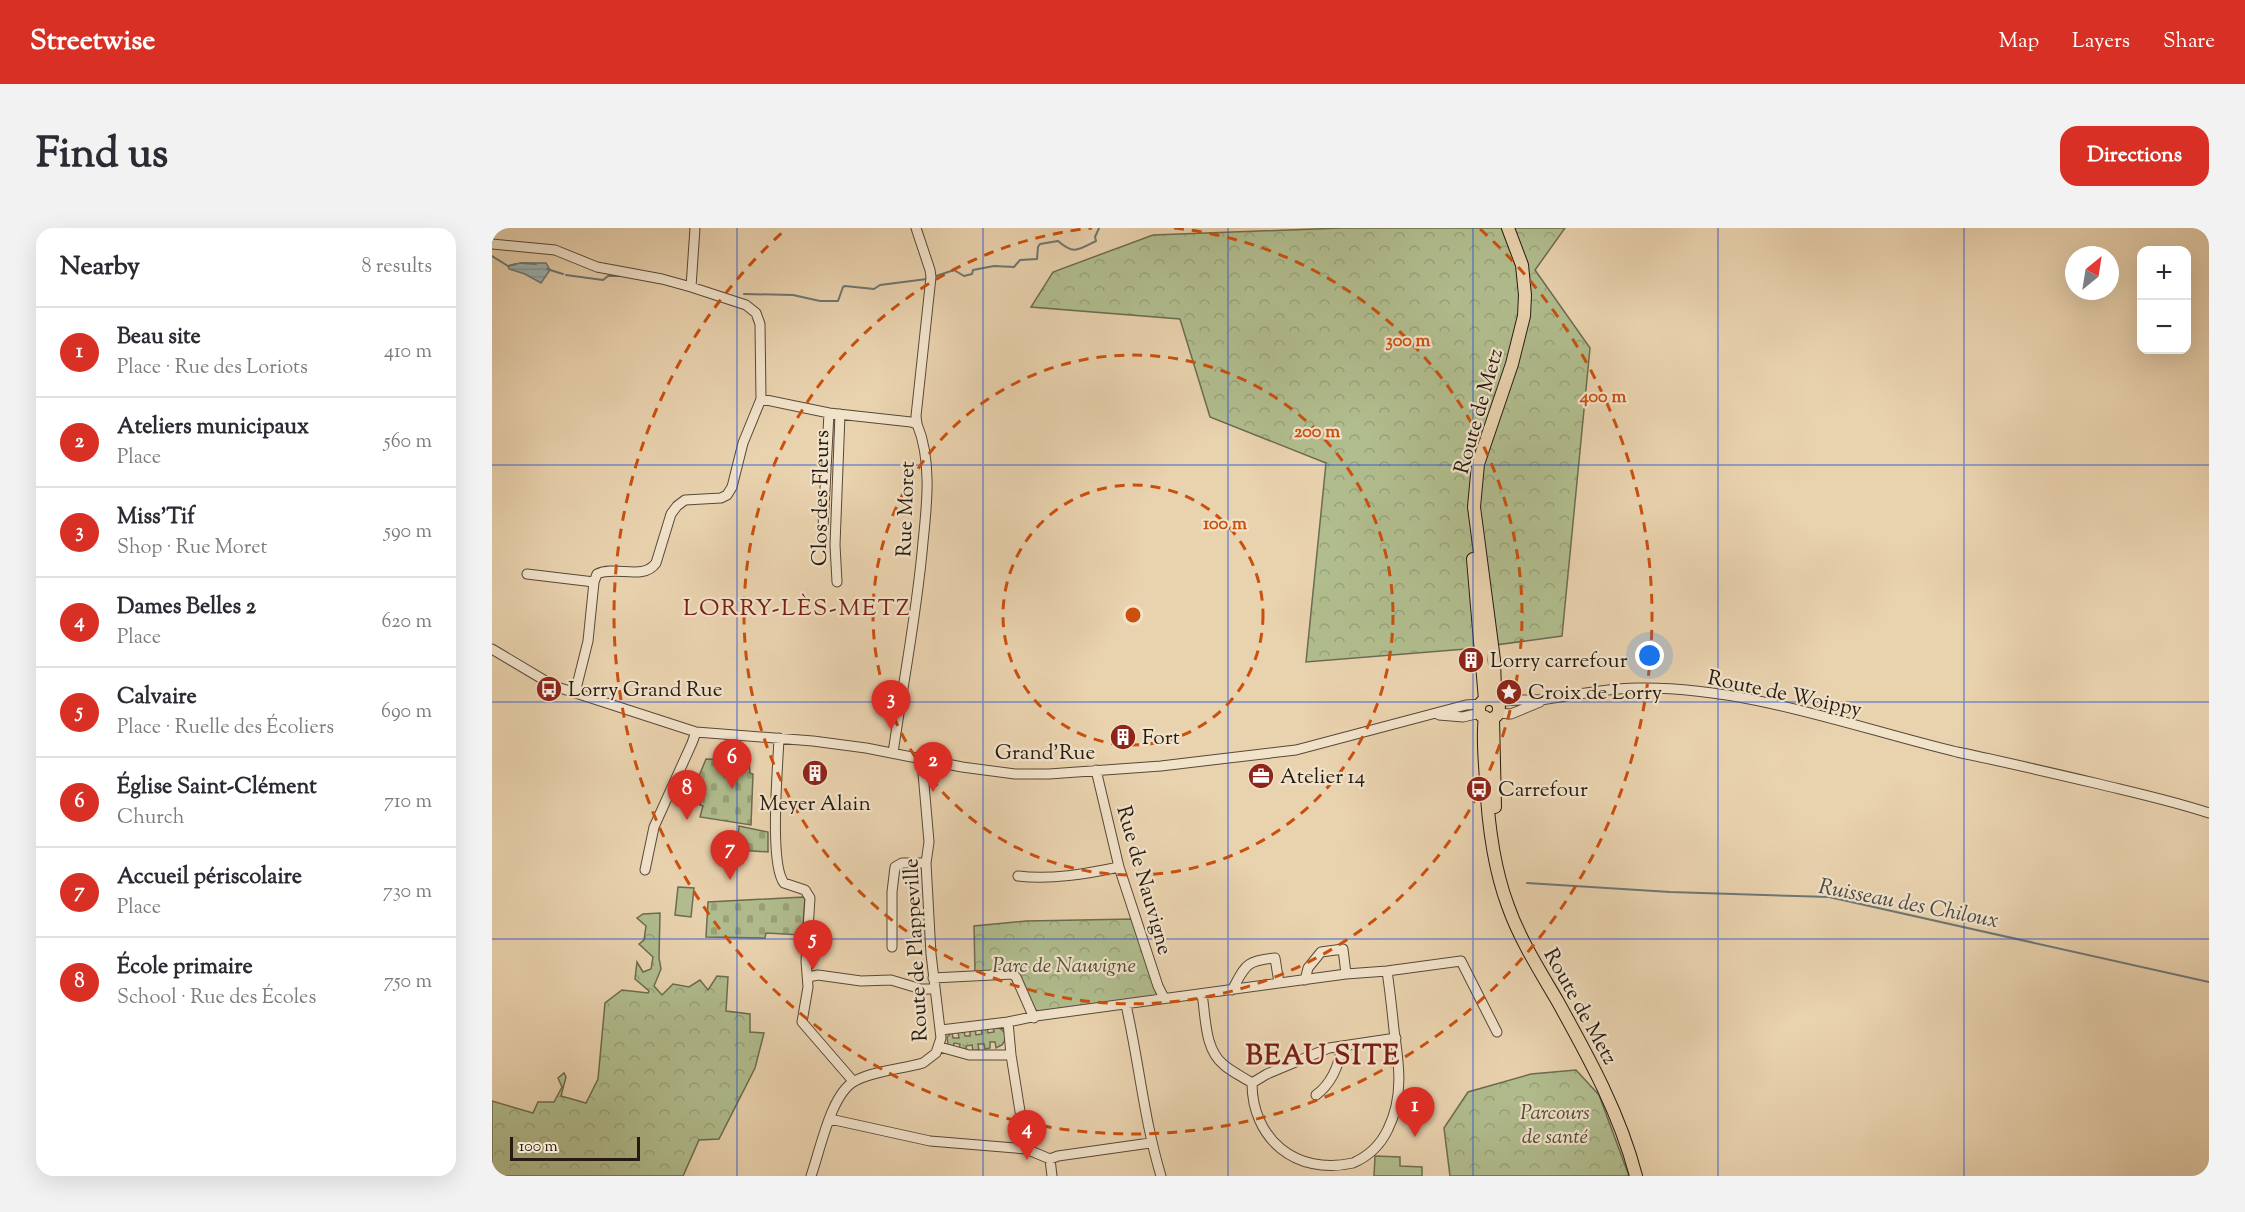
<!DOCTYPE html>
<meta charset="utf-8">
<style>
:root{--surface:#fff;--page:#f2f2f3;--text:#2b2b33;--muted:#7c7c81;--line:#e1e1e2;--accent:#d93025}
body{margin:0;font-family:"Sorts Mill Goudy",serif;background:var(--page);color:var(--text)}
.controls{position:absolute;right:18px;top:18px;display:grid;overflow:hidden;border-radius:12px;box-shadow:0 6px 24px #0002}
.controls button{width:54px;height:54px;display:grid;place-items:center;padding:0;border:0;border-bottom:2px solid var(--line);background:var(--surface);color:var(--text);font:30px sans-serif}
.compass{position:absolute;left:1573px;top:18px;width:54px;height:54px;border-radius:50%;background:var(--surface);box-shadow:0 6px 24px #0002;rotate:30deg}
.scale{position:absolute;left:18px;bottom:15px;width:130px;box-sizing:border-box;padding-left:6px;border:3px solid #261b11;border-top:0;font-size:16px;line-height:21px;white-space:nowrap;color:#261b11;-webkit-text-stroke:4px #f1e2ca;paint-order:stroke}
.you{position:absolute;left:1158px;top:428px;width:21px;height:21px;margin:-15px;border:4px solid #fff;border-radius:50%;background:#1a73e8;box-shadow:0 0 0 9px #1a73e833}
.badge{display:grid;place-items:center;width:39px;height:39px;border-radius:50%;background:var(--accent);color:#fff;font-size:20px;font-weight:700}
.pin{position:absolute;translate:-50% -50px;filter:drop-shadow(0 2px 3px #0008)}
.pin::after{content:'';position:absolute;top:32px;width:21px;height:18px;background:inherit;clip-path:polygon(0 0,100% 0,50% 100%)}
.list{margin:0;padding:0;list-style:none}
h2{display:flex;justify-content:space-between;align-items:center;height:78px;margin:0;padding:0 24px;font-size:26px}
h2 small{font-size:20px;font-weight:400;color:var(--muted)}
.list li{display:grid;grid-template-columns:39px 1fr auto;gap:18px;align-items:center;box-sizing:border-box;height:90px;padding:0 24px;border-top:2px solid var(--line)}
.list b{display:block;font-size:22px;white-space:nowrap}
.list p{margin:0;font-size:20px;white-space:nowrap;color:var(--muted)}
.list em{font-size:20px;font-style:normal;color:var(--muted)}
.map{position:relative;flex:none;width:1717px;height:948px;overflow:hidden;border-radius:18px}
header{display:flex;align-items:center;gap:36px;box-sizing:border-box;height:84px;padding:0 30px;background:var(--accent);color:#fff}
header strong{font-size:28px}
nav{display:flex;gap:33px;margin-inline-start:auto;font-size:21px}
.intro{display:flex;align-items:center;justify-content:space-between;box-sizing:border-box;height:144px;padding:0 36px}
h1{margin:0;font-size:42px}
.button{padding:15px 27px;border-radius:18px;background:var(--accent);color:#fff;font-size:21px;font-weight:700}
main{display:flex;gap:36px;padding:0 36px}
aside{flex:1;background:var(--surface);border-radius:18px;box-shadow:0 6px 24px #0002}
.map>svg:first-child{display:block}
.grass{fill:url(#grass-tufts);stroke:#6c6c50;stroke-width:1.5}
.forest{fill:url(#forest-crowns);stroke:#6c6c50;stroke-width:1.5}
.cemetery{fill:url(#cemetery-stones);stroke:#6c6c50;stroke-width:1.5}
.garden{fill:#b1bd8e;stroke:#6c6c50;stroke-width:1.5}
.water{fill:url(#water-rules);stroke:#6d7774;stroke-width:1.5}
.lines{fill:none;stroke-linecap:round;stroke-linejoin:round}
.stream{stroke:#6d7774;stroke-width:2}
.minor-casing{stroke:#574938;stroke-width:11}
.major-casing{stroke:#261b11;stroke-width:14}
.minor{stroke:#f1e2ca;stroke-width:9}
.major{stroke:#e9d2ae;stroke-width:12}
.grid{fill:none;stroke:#1d4ed8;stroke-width:1.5;stroke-opacity:0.55}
.ring{fill:none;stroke:#cb500d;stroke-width:3;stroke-dasharray:10 8}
.labels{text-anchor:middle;stroke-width:4.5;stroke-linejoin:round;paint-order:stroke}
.street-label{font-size:21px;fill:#261b11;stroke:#f1e2ca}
.poi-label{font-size:21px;fill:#261b11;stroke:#f1e2ca;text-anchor:start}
.park-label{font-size:21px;font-style:italic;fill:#504c36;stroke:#f1e2ca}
.water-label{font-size:22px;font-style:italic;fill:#4a4943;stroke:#f1e2ca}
.quarter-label{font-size:24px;letter-spacing:1.5px;fill:#7a1f14;stroke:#f1e2ca}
.district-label{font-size:27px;font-weight:bold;letter-spacing:1.5px;fill:#7a1f14;stroke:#f1e2ca}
.centre{fill:#cb500d;stroke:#f1e2ca;stroke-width:3}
.ring-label{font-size:18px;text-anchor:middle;font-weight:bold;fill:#cb500d;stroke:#f1e2ca;stroke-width:4.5;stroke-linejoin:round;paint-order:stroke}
</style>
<header>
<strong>Streetwise</strong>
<nav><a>Map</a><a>Layers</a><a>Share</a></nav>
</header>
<div class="intro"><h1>Find us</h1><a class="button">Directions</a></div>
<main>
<aside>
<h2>Nearby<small>8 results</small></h2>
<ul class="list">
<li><span class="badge">1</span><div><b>Beau site</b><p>Place · Rue des Loriots</p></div><em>410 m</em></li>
<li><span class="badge">2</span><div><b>Ateliers municipaux</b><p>Place</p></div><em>560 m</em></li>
<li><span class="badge">3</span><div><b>Miss'Tif</b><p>Shop · Rue Moret</p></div><em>590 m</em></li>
<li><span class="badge">4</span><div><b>Dames Belles 2</b><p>Place</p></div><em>620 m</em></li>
<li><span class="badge">5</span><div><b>Calvaire</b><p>Place · Ruelle des Écoliers</p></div><em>690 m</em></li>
<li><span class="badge">6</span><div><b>Église Saint-Clément</b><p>Church</p></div><em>710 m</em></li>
<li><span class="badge">7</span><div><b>Accueil périscolaire</b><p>Place</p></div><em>730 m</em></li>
<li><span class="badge">8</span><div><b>École primaire</b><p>School · Rue des Écoles</p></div><em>750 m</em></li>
</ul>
</aside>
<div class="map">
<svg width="1717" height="948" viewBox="0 0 1717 948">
<defs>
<pattern id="grass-tufts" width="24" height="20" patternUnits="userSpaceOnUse" patternTransform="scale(1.5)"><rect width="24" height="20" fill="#b1bd8e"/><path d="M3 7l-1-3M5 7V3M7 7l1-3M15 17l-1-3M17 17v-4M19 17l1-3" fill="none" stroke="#98a279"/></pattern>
<pattern id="forest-crowns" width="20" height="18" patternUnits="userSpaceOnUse" patternTransform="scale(1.5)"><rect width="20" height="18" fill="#b1bd8e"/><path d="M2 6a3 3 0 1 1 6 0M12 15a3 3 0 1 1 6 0" fill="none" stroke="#98a279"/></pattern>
<pattern id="cemetery-stones" width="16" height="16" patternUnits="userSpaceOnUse" patternTransform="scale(1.5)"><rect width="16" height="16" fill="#b1bd8e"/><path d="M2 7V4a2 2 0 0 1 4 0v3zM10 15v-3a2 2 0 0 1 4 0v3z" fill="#98a279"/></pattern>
<pattern id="water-rules" width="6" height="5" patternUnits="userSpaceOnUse" patternTransform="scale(1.5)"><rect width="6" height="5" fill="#9db4b6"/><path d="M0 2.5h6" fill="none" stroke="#879a9b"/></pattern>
</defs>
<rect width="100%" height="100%" fill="#e9d2ae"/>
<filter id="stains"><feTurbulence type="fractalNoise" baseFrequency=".00333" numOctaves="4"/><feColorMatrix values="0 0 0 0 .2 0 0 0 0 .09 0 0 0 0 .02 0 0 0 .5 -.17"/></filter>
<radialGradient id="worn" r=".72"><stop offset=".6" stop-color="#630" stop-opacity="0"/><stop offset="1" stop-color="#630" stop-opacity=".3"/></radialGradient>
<!-- grass -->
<path class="grass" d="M495 799 496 805 502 804 501 799C512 799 517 808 510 817L504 820 503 814H498V820L493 821 492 816H486L487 822 481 823 480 817 474 818 475 824 467 822 468 816 462 815 461 821 456 817 455 809 460 804 461 810H467L466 804 472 803 473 808H478V802L483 801 484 807 490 806 489 800Z"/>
<!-- forest -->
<path class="forest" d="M850 0H1073L1043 42 1098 120 1070 408 974 421 814 434 834 235 718 189 688 91 539 79 561 44 661 7Z
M168 685 167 730 169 741 162 758 170 767 181 756 197 759 208 752 216 762 225 748 236 749 234 783 258 786V804L272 805 263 840 227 911 207 912 191 948H0V873L41 885 46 874H62L70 859 66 850 72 845 74 849 69 868 94 875 106 851 113 775 130 762 156 765 157 763 143 751 145 734 151 744 159 741 161 729 147 716 152 712 154 698 145 690 151 686Z
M642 691 667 765 664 769 547 784C532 777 530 755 526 740L483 745 482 698 534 693Z
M1084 842 1107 867 1137 948H958L952 900 976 864 1039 846Z"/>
<!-- cemetery -->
<path class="cemetery" d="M214 531 257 533 258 545 261 546 259 597 208 589 211 578 208 577 209 573 201 571 203 567 200 565Z
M247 598 276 604V624L245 622Z
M311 669 313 671 310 707 274 705 273 710 214 709 216 674Z"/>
<!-- garden -->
<path class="garden" d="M186 659 202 660 199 689 183 687Z
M883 928 908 929V938L930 939V948H882Z"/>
<!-- water -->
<path class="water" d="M28 35H54L58 42 49 55 33 46 17 41 16 38Z"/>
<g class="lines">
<!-- stream -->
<path class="stream" d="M0 28 16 38 24 36
M29 35 44 36
M55 41 71 46
M74 47 111 52 116 48H131
M444 48 462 42 472 48 480 46 481 42 502 38 522 39 528 32 545 31 546 19 548 16 566 13C582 27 586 22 604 13L603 9 607 0
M252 66 301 67 328 73H346L351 59 353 58 382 61 388 57 435 51
M1035 655 1178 664 1337 669 1717 754"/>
<!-- minor casing -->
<g class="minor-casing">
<path id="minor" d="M424 0 438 42 439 49 424 188 425 196
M0 16 63 22 105 39 170 51 199 59 254 77 264 85 268 96 269 171 251 215 240 259 235 267 229 270 193 272 185 278 179 286 164 335C151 353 124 337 105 346L102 354 96 413 83 465
M199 59 203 0
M269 171 337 185 419 194 425 196C440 232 435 276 431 314 425 385 411 455 401 525
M331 299 337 185
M35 346 102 354
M345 354 343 317 348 186
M0 421 62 458 204 504 321 513 374 520 470 539 523 546H557L669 538 804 522 974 477 989 476
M1005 475C1021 469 1039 474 1055 471 1085 467 1114 460 1145 460 1253 458 1361 499 1465 524 1513 534 1560 545 1607 556 1644 565 1681 573 1717 585
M1006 485 1019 486 1048 474
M947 487 971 489 988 485
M287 510C286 538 277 636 292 655L313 662 318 670 314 733 316 759 310 794 361 853
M604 542 627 639 666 758 672 770
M153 642 162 599 200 515 204 504
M526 648C559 652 594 646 627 639
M400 719V664L403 639 410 635H434
M316 749 326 747 369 753 399 752 429 761H443
M441 750 520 746 524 749 542 790
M813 752 816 740 829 724 851 721 854 746
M740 762C754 737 753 733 783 730L787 755
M710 766C714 789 712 821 732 837 740 844 751 849 760 855L775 846 837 820 904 810
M634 777C647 834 652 892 669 948
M516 794 519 827 534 921
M449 802 516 794 544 788 854 746 895 743 969 733 1005 804
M448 819 477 827H519
M760 855C760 910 803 948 861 935 877 928 889 916 896 901 912 869 907 835 902 802 900 782 898 763 895 743
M824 867C839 856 847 837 850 818
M338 891 438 913 534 921 558 931 560 948
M558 931 566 928 658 915
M319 948C328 923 339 865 363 853 381 843 410 841 431 835L444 825 449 810 439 726 434 635 437 614 431 545 434 532"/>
</g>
<!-- major casing -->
<g class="major-casing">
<path id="major" d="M981 331 993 472
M1000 471 1003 464 1002 432 982 279 986 236 1020 136 1032 88 1033 67 1030 37 1016 0
M987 481a10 10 0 1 1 20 0a10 10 0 1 1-20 0Z
M993 489C990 510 993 532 994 553 996 595 1001 638 1016 678 1028 712 1048 743 1066 774 1097 830 1128 886 1144 948
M1001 490 1003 579"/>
</g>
<!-- minor -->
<use href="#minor" class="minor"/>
<!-- major -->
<use href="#major" class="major"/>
</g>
<!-- grid -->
<path class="grid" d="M245 0V948M491 0V948M736 0V948M981 0V948M1226 0V948M1472 0V948M0 237H1717M0 474H1717M0 711H1717"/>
<!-- distance rings -->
<g class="ring">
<circle cx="641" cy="387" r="130"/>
<circle cx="641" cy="387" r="260"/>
<path d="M682 0A389 389 0 1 1 600 0"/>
<path d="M988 1A519 519 0 1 1 294 1"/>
</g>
<!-- icons -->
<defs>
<g id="building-disc" transform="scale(1.35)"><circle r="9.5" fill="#8f2418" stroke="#f1e2ca"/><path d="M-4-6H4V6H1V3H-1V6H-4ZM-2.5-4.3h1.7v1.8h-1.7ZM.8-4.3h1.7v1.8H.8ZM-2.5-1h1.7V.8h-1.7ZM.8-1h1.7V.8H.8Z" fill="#fff"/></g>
<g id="bus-disc" transform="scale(1.35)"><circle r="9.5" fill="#8f2418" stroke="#f1e2ca"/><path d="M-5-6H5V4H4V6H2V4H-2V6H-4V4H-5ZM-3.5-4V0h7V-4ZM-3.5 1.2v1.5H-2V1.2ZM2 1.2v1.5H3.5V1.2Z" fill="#fff"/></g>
<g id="sight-disc" transform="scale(1.35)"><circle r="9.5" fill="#8f2418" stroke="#f1e2ca"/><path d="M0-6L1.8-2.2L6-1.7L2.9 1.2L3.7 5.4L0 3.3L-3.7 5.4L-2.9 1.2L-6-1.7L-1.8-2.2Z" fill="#fff"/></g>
<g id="office-disc" transform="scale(1.35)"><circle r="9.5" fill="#8f2418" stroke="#f1e2ca"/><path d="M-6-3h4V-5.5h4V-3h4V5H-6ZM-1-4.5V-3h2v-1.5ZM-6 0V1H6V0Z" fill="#fff"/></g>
</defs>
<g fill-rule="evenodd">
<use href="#building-disc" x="979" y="432"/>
<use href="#bus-disc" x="57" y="461"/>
<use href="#sight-disc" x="1017" y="464"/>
<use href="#building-disc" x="631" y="509"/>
<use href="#building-disc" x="323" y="545"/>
<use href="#office-disc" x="769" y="548"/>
<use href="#bus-disc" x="987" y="561"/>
</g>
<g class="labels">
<!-- street labels -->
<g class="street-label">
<text transform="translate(986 183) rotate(-74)" y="7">Route de Metz</text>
<text transform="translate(328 270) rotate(-89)" y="7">Clos des Fleurs</text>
<text transform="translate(413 281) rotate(-88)" y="7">Rue Moret</text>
<text transform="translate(1293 465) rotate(12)" y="7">Route de Woippy</text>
<text x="553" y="531">Grand'Rue</text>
<text transform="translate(653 652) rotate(74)" y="7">Rue de Nauvigne</text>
<text transform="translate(423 722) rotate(-93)" y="7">Route de Plappeville</text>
<text transform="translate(1089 778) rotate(61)" y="7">Route de Metz</text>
</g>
<!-- poi labels -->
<g class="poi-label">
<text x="998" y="439">Lorry carrefour</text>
<text x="76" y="468">Lorry Grand Rue</text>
<text x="1036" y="471">Croix de Lorry</text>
<text x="650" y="516">Fort</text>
<text x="788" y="555">Atelier 14</text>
<text x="1006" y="568">Carrefour</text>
<text x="323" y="582" text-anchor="middle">Meyer Alain</text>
</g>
<!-- park labels -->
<g class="park-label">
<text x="572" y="744">Parc de Nauvigne</text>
<text x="1063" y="891">Parcours<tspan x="1063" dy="24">de santé</tspan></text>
</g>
<!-- water labels -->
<g class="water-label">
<text transform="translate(1417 674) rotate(11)" y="8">Ruisseau des Chiloux</text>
</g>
<!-- quarter labels -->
<g class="quarter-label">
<text x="305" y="387">LORRY-LÈS-METZ</text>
</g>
<!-- district labels -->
<g class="district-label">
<text x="831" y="836">BEAU SITE</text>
</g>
</g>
<circle cx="641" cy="387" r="9" class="centre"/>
<g class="ring-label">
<text x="916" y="118">300 m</text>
<text x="1111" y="174">400 m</text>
<text x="825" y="209">200 m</text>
<text x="733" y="301">100 m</text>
</g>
<rect width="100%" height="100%" filter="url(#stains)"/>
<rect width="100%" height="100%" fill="url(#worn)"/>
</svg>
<div class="controls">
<button>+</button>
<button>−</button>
</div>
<svg class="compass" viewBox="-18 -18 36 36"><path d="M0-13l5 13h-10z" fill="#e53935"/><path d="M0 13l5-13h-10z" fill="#7c7c81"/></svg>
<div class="scale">100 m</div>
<div class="you"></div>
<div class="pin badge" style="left:923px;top:909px">1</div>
<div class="pin badge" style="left:441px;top:564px">2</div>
<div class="pin badge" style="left:399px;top:502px">3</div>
<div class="pin badge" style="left:535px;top:932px">4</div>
<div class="pin badge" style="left:321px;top:742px">5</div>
<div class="pin badge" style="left:240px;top:561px">6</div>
<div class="pin badge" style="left:238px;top:652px">7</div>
<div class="pin badge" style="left:195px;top:592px">8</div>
</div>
</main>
